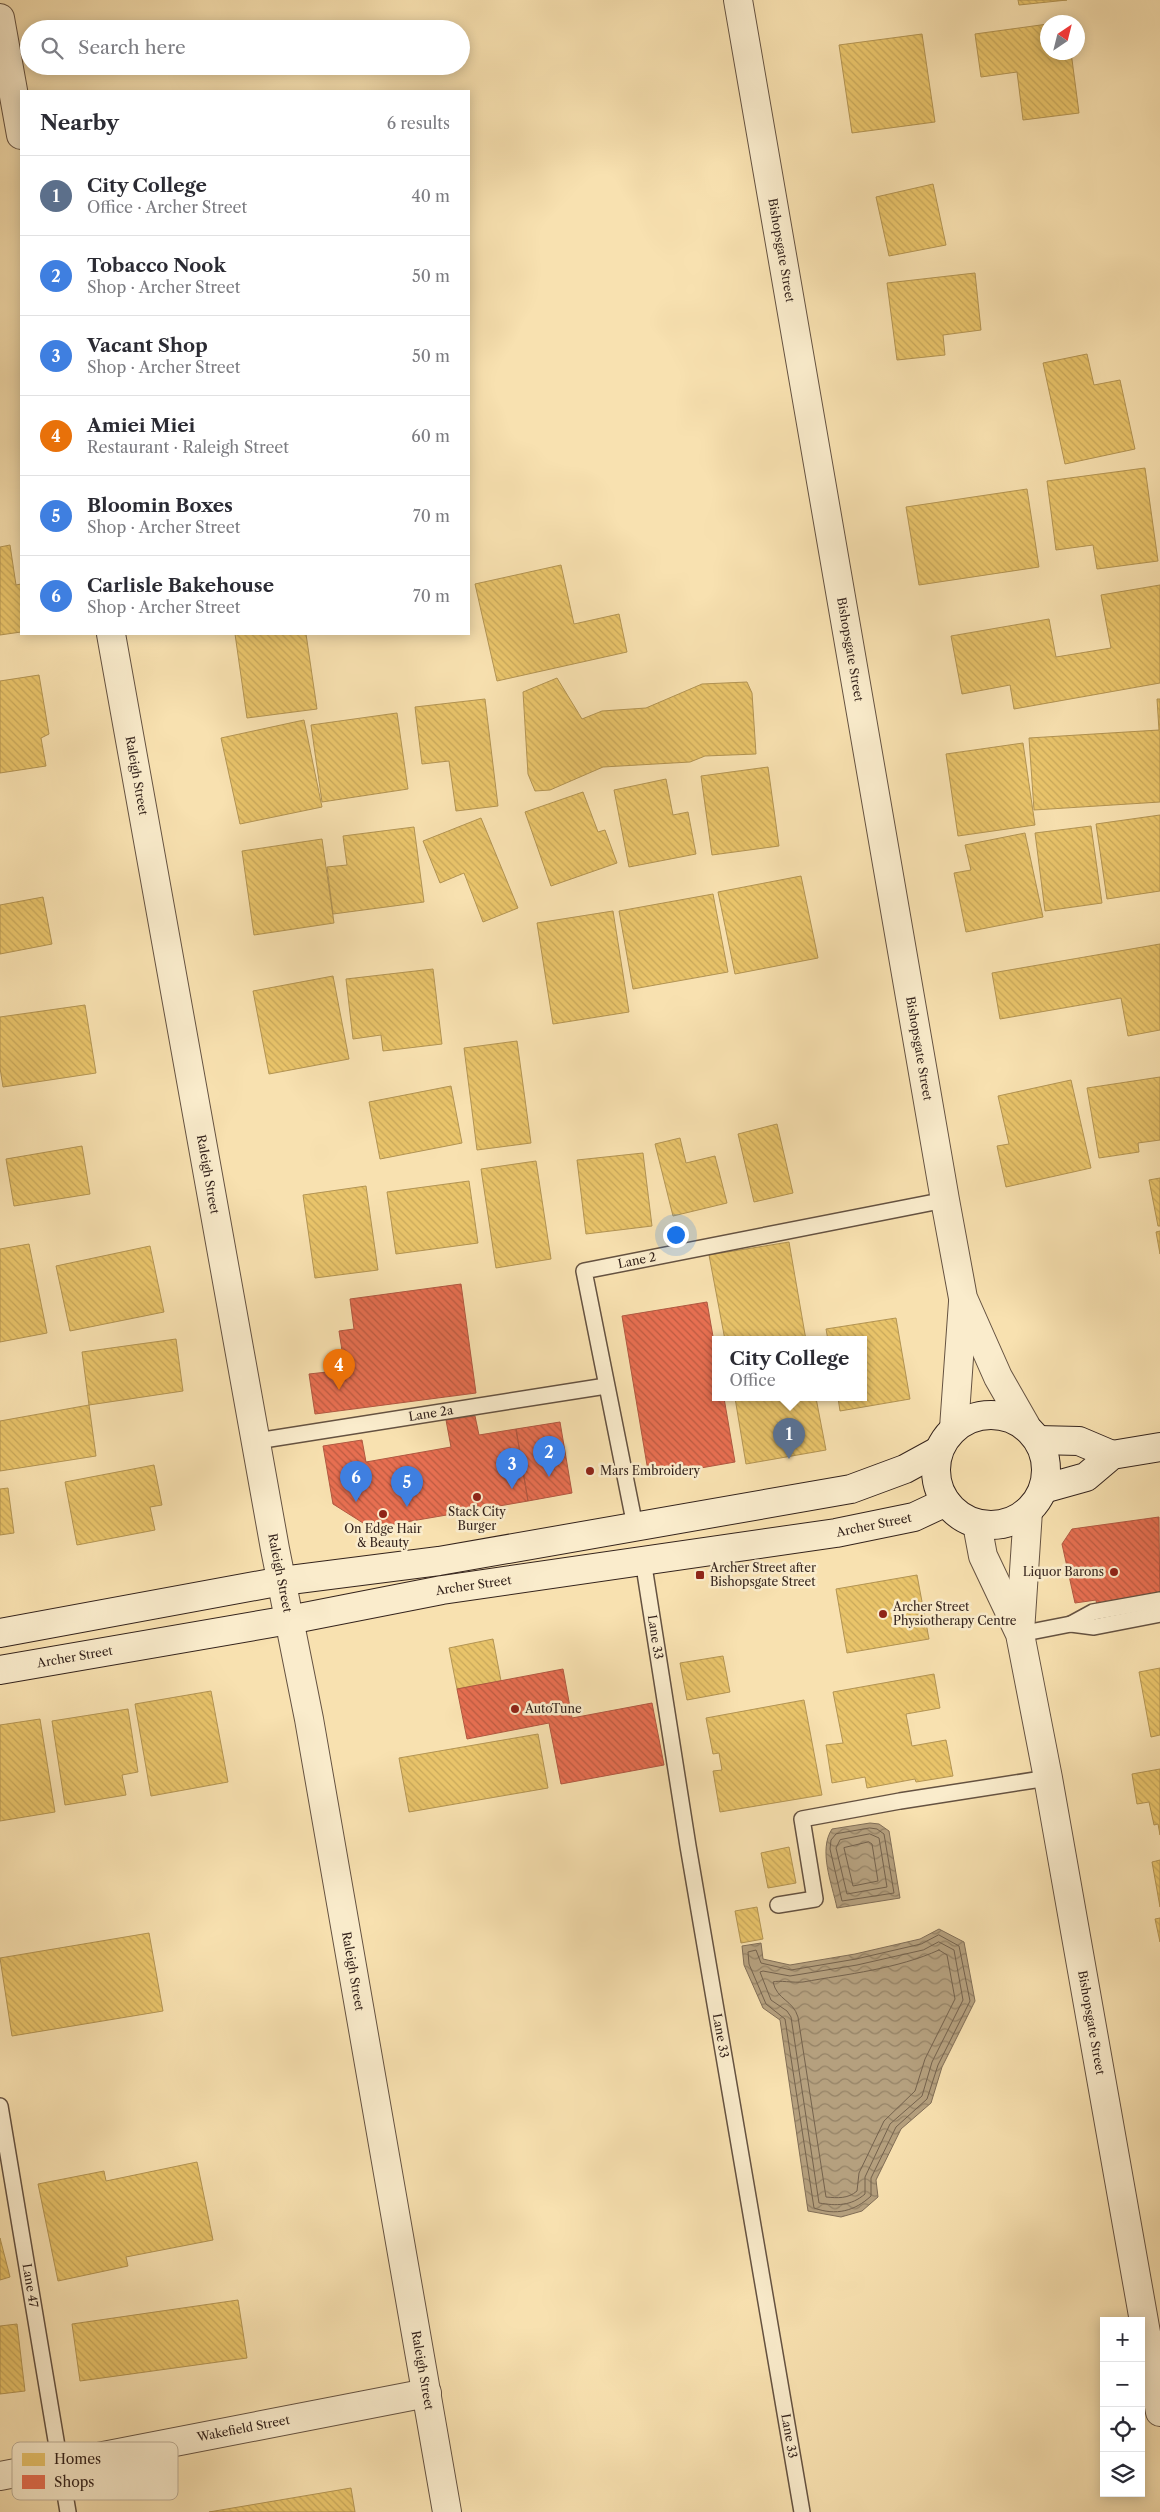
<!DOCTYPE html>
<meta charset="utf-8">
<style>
:root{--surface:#fff;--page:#f7f7f7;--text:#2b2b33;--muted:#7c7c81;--line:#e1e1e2;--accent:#2563eb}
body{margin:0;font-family:"Libre Caslon Text",serif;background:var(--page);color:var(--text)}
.controls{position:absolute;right:15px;bottom:15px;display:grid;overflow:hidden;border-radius:0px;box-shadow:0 2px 12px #0003}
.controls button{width:45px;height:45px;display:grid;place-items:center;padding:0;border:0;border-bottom:1px solid var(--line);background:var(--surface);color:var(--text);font:25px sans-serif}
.compass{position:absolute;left:1040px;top:15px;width:45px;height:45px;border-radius:50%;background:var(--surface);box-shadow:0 2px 12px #0003;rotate:35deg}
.you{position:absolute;left:675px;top:1234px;width:18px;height:18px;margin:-12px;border:4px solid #fff;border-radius:50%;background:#1a73e8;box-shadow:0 0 0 8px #1a73e833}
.badge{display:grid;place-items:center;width:32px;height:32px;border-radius:50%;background:var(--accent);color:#fff;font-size:16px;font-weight:700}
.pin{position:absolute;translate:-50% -41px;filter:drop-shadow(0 1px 2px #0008)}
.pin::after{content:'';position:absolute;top:26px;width:18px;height:15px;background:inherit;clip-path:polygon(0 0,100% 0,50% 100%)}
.popup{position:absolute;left:712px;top:1336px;width:155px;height:65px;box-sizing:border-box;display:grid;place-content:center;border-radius:0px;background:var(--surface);filter:drop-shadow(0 1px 4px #0005);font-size:16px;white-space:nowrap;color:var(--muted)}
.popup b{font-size:19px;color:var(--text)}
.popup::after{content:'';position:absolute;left:50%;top:100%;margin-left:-10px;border:10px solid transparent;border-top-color:var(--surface)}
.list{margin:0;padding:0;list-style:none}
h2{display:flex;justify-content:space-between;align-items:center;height:65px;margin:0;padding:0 20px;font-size:21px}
h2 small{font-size:16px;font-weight:400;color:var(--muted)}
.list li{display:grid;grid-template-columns:32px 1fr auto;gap:15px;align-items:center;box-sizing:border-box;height:80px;padding:0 20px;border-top:1px solid var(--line)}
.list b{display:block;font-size:19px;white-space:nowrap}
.list p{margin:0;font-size:16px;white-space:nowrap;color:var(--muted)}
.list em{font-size:16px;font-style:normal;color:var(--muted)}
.icon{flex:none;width:28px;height:28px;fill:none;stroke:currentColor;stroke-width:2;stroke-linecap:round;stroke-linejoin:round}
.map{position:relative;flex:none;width:1160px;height:2512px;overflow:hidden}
.search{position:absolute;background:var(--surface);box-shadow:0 2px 12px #0003;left:20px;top:20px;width:450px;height:55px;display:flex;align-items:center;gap:12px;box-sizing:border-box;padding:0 18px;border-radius:28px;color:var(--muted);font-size:19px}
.panel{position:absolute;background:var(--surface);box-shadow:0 2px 12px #0003;left:20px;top:90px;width:450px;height:545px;border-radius:0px}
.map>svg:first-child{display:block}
.water{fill:url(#water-waves);stroke:#816e57}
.homes{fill:url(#homes-back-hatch);stroke:#b39453}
.shops{fill:url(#shops-back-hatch);stroke:#b15841}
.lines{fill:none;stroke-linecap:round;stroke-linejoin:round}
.shore{stroke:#74624d;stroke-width:1}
.service-casing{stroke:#655241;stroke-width:18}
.minor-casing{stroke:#655241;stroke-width:30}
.secondary-casing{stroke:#34231c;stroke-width:30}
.service{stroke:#faeccc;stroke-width:15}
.minor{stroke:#faeccc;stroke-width:28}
.secondary{stroke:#faeccc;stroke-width:28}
.poi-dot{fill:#8f2418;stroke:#faeccc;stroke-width:2}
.labels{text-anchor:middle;stroke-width:5;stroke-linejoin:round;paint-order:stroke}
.street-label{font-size:12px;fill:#34231c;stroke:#faeccc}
.poi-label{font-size:12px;fill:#34231c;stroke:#faeccc;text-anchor:start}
.key{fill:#faeccc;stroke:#bfb097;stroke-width:1}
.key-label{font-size:14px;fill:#34231c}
</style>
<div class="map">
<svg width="1160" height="2512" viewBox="0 0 1160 2512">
<defs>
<pattern id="water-waves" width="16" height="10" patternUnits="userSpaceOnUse" patternTransform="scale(1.25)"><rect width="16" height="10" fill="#b5a07e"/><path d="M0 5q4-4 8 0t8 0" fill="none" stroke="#948266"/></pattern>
<pattern id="homes-back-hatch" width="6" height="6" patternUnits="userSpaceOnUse" patternTransform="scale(1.25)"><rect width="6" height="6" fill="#e9c46a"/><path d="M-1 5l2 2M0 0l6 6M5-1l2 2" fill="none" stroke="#c8a85b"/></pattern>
<pattern id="shops-back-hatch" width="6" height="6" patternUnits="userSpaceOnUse" patternTransform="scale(1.25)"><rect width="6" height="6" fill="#e76f51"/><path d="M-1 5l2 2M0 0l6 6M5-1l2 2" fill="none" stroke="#bc5b42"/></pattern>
</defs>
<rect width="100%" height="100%" fill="#f8e1b0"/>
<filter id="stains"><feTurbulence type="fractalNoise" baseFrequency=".004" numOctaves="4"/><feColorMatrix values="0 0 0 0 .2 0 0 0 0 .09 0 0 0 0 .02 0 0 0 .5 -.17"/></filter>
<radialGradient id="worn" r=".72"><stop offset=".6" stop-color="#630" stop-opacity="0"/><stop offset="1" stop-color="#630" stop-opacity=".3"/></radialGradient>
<!-- water -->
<path class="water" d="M870 1823 879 1824 889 1831 900 1898 837 1908C832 1884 818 1850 832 1829Z
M939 1929 964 1942 975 2001 942 2067 931 2103 901 2129 876 2180 878 2197 862 2211 841 2217 808 2211 780 2020 763 2008 744 1965 742 1946 761 1943 763 1959 790 1965 855 1954 920 1939Z"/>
<!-- homes -->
<path class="homes" d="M1018 0H1067L1019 5Z
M1048 24V52H1071L1079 113 1023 120 1017 72 981 77 975 34Z
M922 34 935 122 852 133 839 45Z
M933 184 946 245 889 256 876 197Z
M975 273 981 330 943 335 945 355 897 360 887 283Z
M1087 354 1094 385 1120 380 1135 449 1065 464 1043 363Z
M1145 468 1158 561 1097 569 1093 545 1056 550 1047 481Z
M1027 489 1039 567 919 585 906 507Z
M10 545 16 585 21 584V632L0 635V547Z
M561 565 574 624 619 614 627 652 497 681 475 584Z
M1160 585V683L1014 709 1010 685 962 694 951 636 1049 619 1056 657 1111 648 1101 595Z
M235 634H306L317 709 247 718Z
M39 675 49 734 41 738 46 766 0 773V681Z
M557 678 582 719 602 711 646 708 702 684 747 682 752 693 756 754 705 756 690 762 603 767 550 790 535 791 528 774 523 692Z
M485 699 498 806 456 811 449 761 422 764 415 707Z
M1157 699H1160V802L1034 810 1029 738 1159 730Z
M397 713 408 789 322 802 311 725Z
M304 720 322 807 240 824 221 738Z
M1023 743 1035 825 958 836 946 754Z
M768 767 779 846 712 855 701 776Z
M666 779 673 815 688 812 696 854 629 867 614 790Z
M583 792 598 832 605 830 617 863 551 886 525 812Z
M1160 815V891L1107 899 1096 824Z
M481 818 518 908 483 922 464 873 440 883 423 841Z
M1091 826 1102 903 1045 911 1035 833Z
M414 827 424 902 333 914 327 867 347 865 343 836Z
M1025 833 1043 917 966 932 954 873 971 870 965 845Z
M322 839 334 923 254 935 242 851Z
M801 876 818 958 735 974 718 892Z
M713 894 728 972 633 989 619 911Z
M43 897 52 944 0 954V905Z
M613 911 629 1012 553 1024 537 923Z
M1160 944V1030L1128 1036 1121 998 1000 1019 992 973Z
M433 969 442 1044 383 1051 381 1035 353 1039 346 979Z
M333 976 349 1059 269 1074 253 991Z
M85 1005 96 1073 3 1087 0 1068V1017Z
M517 1041 531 1143 477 1150 464 1048Z
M1160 1077V1140L1138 1143 1139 1152 1099 1158 1087 1088Z
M1071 1080 1091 1168 1006 1187 997 1146 1009 1144 998 1096Z
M451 1086 462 1143 380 1159 369 1102Z
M777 1124 793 1193 754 1202 738 1134Z
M680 1138 686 1163 715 1156 727 1203 673 1216 655 1144Z
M82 1146 90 1194 14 1206 6 1159Z
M643 1153 652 1226 586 1234 577 1160Z
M536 1161 551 1259 496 1268 481 1169Z
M1160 1178V1226H1158L1149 1180Z
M469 1181 478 1243 396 1254 387 1192Z
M366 1186 378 1270 315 1278 303 1195Z
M1160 1231V1254L1156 1232Z
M789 1242 806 1340H725L709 1255Z
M29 1244 47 1333 0 1342V1249Z
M150 1246 164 1312 70 1331 56 1266Z
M896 1318 910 1399 840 1411 838 1398H863V1340H828L826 1329Z
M176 1339 183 1391 89 1405 82 1352Z
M735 1398H816L826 1450 746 1464Z
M89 1405 96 1456 0 1471V1421Z
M154 1465 162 1505 150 1507 155 1530 77 1545 65 1482Z
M8 1488 14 1533 0 1535V1489Z
M917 1575 929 1639 847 1653 836 1589Z
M493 1639 501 1681 457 1689 449 1648Z
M723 1656 730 1692 687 1700 680 1663Z
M1160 1668V1735L1151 1737 1139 1672Z
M934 1674 940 1708 906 1714 912 1746 946 1740 953 1776 916 1782 915 1779 867 1788 865 1777 832 1783 826 1745 843 1743 833 1692Z
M211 1691 228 1782 151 1796 135 1704Z
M804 1700 822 1795 720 1812 713 1771 722 1770 719 1753 713 1754 706 1718Z
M128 1709 138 1772 122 1775 126 1795 65 1805 52 1721Z
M40 1719 55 1812 0 1821V1725Z
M538 1734 548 1788 409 1812 399 1758Z
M1160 1769V1835L1158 1824 1154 1825 1149 1802 1137 1804 1132 1774Z
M789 1847 796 1883 768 1888 761 1853Z
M1160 1860V1907L1152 1862Z
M757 1907 763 1939 741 1943 735 1911Z
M1160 1918V1942L1155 1919Z
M149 1933 163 2011 12 2036 0 1958Z
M197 2162 213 2240 126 2257 128 2266 58 2281 38 2184 104 2171 106 2181Z
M0 2238 10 2277 0 2280Z
M238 2300 247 2358 80 2381 72 2324Z
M17 2324 25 2391 0 2394V2326Z
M351 2488 355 2512H209Z"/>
<!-- shops -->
<path class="shops" d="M461 1284 476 1393 315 1414 309 1374 345 1370 339 1331 354 1329 350 1299Z
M707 1302 715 1348V1398H724L735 1462 649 1477 622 1316Z
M475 1416 479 1435 516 1429 528 1501 371 1528 333 1504 323 1446 362 1440 366 1462 451 1447 446 1420Z
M560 1422 572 1493 528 1501 516 1429Z
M1159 1517 1160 1620 1101 1630 1096 1600 1075 1603 1062 1544 1072 1529Z
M563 1669 572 1718 652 1703 664 1765 561 1784 549 1723 467 1739 457 1689Z"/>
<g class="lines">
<!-- shore -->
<path class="shore" d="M870 1828 877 1829 884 1834 894 1893 842 1901 830 1849 831 1840 836 1834Z
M870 1834 879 1838 887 1887 847 1894 836 1848 840 1840Z
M869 1842 872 1844 878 1881 853 1886 844 1848Z
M939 1935 959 1946 970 2001 938 2065 927 2099 896 2127 871 2178V2196C855 2211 836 2216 814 2208L785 2019 766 2004 749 1964 748 1952 756 1950 761 1963 791 1970 856 1959 921 1944Z
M939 1942 954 1950 963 2000 932 2062 922 2096 890 2124 865 2177V2194C851 2206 837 2206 819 2203L791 2017 787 2011 771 2000 760 1972 763 1971 790 1976 857 1965 923 1950Z
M939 1950 947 1955 955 1999 925 2059 915 2091 884 2121 859 2173 857 2191C848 2199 837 2198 826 2197L798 2017C793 2000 777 2000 773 1982 778 1980 794 1983 803 1982 848 1974 897 1969 939 1950Z"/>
<!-- service casing -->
<g class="service-casing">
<g id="service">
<path id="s1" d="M257 1441 606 1386"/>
<path id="s2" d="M635 1526 584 1271 945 1200"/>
<path id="s3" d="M643 1560 688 1846 802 2512"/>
<path d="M1071 1624 1093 1612 1160 1600"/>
<path d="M1020 1634 1071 1624 1094 1627 1160 1614"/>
<path d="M778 1905 815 1899 802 1819 900 1801 1048 1778"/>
<path id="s4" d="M0 2106 68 2512"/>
</g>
</g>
<!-- minor casing -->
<g class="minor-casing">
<g id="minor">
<path id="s5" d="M738 0 945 1200 963 1298 998 1377 1026 1426"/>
<path d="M0 18 21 135"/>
<path id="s6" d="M111 634 275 1549 309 1719 447 2512"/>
<path d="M954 1428 963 1302"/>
<path id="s7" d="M977 1524 983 1556 1020 1634 1048 1778 1160 2412"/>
<path d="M1020 1632 1028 1511"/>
<path id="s8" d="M0 2476 427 2393"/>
</g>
</g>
<!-- secondary casing -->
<g class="secondary-casing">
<g id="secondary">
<circle cx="991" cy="1470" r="55"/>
<path d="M1038 1440 1079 1441 1112 1455"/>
<path d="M1043 1489 1086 1477 1112 1455 1160 1447"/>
<path d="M0 1633 282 1581 439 1561 851 1489 905 1469 938 1451"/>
<path id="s9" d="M0 1670 289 1620 442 1590 836 1533 914 1517 946 1502"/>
</g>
</g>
<!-- service -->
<use href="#service" class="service"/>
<!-- minor -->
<use href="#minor" class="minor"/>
<!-- secondary -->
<use href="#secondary" class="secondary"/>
</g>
<!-- markers -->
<g class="poi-dot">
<circle cx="590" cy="1471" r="5"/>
<circle cx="477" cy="1497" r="5"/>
<circle cx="383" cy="1514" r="5"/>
<circle cx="1114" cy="1572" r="5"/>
<rect x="695" y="1570" width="10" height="10" rx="2.5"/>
<circle cx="883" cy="1614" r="5"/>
<circle cx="515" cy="1709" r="5"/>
</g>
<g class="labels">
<!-- street labels -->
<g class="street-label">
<text dy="4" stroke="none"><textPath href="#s5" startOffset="254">Bishopsgate Street</textPath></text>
<text dy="4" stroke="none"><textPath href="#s5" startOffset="659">Bishopsgate Street</textPath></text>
<text dy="4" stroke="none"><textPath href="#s6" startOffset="144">Raleigh Street</textPath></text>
<text dy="4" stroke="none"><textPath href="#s5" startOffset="1064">Bishopsgate Street</textPath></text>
<text dy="4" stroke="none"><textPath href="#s6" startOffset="549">Raleigh Street</textPath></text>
<text dy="4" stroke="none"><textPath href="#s2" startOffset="314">Lane 2</textPath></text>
<text dy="4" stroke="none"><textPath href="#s1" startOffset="176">Lane 2a</textPath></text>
<text dy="4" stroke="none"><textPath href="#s9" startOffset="886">Archer Street</textPath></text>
<text dy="4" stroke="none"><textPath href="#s6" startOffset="954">Raleigh Street</textPath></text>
<text dy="4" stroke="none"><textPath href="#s9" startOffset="481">Archer Street</textPath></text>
<text dy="4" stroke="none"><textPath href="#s3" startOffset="78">Lane 33</textPath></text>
<text dy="4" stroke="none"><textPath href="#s9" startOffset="76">Archer Street</textPath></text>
<text dy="4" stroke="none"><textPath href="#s6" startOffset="1359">Raleigh Street</textPath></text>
<text dy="4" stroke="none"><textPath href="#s7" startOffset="514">Bishopsgate Street</textPath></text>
<text dy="4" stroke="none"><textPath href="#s3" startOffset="482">Lane 33</textPath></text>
<text dy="4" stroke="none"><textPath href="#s4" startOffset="182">Lane 47</textPath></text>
<text dy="4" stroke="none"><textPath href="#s6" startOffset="1764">Raleigh Street</textPath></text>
<text dy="4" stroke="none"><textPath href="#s8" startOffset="248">Wakefield Street</textPath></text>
<text dy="4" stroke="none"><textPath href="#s3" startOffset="888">Lane 33</textPath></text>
</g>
<!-- poi labels -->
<g class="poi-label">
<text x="600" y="1475">Mars Embroidery</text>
<text x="477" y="1516" text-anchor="middle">Stack City<tspan x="477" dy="14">Burger</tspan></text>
<text x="383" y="1533" text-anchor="middle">On Edge Hair<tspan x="383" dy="14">&amp; Beauty</tspan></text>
<text x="710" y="1572">Archer Street after<tspan x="710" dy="14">Bishopsgate Street</tspan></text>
<text x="1104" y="1576" text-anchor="end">Liquor Barons</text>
<text x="893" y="1611">Archer Street<tspan x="893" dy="14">Physiotherapy Centre</tspan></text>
<text x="525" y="1713">AutoTune</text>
</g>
</g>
<!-- legend -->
<rect x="12" y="2442" width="166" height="58" rx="8" class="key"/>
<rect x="22" y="2453" width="23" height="13" fill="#e9c46a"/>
<rect x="22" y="2475" width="23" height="14" fill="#e76f51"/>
<g class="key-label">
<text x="54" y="2464">Homes</text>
<text x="54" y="2487">Shops</text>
</g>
<rect width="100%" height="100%" filter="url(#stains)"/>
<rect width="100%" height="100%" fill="url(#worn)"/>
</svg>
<div class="controls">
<button>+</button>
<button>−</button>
<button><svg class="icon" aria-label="locate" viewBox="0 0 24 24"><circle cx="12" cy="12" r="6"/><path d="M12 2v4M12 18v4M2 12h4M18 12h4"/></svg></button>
<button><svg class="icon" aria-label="layers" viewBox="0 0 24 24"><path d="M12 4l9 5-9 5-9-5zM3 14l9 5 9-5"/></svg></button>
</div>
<svg class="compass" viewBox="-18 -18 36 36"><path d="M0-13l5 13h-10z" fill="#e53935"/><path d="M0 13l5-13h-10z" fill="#7c7c81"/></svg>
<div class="you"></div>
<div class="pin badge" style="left:789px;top:1459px;background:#5c6f8a">1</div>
<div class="popup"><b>City College</b>Office</div>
<div class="pin badge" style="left:549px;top:1477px;background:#3f7fe0">2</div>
<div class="pin badge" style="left:512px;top:1489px;background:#3f7fe0">3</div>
<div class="pin badge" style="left:339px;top:1390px;background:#e8710a">4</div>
<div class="pin badge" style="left:407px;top:1507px;background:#3f7fe0">5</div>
<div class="pin badge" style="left:356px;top:1502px;background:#3f7fe0">6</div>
<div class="search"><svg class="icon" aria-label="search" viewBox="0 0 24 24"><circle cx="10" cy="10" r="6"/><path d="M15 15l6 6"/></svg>Search here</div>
<section class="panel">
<h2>Nearby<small>6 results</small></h2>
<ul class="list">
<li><span class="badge" style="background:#5c6f8a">1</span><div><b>City College</b><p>Office · Archer Street</p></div><em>40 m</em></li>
<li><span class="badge" style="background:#3f7fe0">2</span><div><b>Tobacco Nook</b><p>Shop · Archer Street</p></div><em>50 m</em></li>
<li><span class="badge" style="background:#3f7fe0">3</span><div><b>Vacant Shop</b><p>Shop · Archer Street</p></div><em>50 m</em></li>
<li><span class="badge" style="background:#e8710a">4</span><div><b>Amiei Miei</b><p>Restaurant · Raleigh Street</p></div><em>60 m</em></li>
<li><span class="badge" style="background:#3f7fe0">5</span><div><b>Bloomin Boxes</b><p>Shop · Archer Street</p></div><em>70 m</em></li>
<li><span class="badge" style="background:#3f7fe0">6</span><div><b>Carlisle Bakehouse</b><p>Shop · Archer Street</p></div><em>70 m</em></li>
</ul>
</section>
</div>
